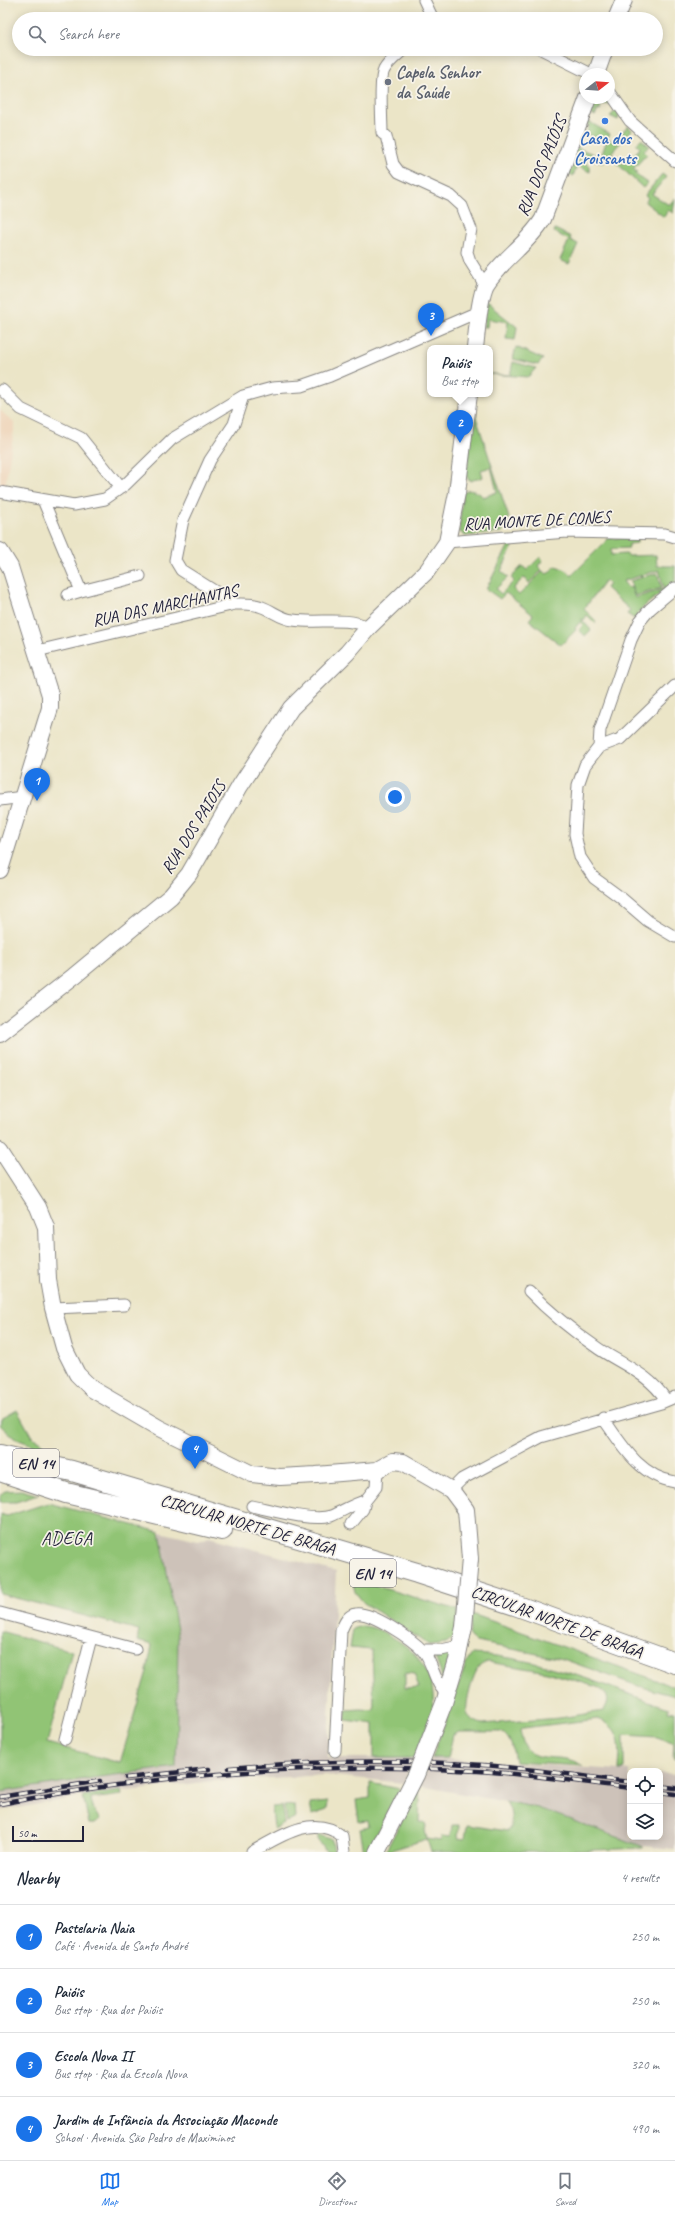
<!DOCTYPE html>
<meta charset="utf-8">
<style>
:root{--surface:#fff;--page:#f6f6f7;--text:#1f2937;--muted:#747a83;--line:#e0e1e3;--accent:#1a73e8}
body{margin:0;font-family:Caveat,sans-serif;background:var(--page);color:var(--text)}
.controls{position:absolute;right:12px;bottom:12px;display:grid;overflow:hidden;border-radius:8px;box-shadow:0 2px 10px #0003}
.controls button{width:36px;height:36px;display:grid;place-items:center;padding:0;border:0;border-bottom:1px solid var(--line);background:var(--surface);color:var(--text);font:20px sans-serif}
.compass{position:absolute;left:579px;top:68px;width:36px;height:36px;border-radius:50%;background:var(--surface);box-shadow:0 2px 10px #0003;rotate:73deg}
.scale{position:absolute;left:12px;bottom:10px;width:72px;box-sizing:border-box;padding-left:4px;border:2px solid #22223b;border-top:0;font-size:11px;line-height:14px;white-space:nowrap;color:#22223b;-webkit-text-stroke:3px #f7f3e8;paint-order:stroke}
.you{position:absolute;left:395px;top:797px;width:14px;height:14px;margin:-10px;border:3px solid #fff;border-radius:50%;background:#1a73e8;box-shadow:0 0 0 6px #1a73e833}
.badge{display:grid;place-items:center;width:26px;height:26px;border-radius:50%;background:var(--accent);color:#fff;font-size:13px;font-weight:700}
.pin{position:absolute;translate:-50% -33px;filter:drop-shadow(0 1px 2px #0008)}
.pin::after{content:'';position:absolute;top:21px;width:14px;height:12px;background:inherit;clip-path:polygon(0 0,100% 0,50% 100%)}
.popup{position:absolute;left:427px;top:345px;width:66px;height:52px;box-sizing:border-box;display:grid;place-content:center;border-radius:8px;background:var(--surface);filter:drop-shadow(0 1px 3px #0005);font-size:13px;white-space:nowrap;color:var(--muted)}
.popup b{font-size:15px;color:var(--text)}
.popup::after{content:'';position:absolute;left:50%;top:100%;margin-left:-8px;border:8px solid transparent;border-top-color:var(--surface)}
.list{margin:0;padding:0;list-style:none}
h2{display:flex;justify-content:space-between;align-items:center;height:52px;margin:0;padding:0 16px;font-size:17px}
h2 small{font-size:13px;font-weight:400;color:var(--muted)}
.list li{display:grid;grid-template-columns:26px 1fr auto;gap:12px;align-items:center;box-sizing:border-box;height:64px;padding:0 16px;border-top:1px solid var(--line)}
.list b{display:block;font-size:15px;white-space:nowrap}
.list p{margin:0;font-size:13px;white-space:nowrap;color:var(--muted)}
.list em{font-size:13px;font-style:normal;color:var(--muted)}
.icon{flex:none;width:22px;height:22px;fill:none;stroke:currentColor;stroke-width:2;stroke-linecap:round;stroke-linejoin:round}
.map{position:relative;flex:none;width:675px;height:1852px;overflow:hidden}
.search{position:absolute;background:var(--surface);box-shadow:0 2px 10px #0003;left:12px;right:12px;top:12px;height:44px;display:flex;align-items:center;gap:10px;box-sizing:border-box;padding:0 14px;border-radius:22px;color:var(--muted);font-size:15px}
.sheet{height:308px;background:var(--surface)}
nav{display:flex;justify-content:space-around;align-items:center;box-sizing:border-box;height:56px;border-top:1px solid var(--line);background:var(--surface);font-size:11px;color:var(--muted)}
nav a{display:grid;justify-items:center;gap:2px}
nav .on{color:var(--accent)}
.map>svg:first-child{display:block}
.built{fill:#efd6bb}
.industrial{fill:#cdc2b9}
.green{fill:#91c475;stroke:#5a7358;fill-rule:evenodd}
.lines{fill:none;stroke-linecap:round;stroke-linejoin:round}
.street-casing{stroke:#868481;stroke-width:13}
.secondary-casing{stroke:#868481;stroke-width:18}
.highway-casing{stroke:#868481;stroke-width:22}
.street{stroke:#fff;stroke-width:11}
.secondary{stroke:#fff;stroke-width:16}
.highway{stroke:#fff;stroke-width:20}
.rail-casing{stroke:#22223b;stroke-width:4.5}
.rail{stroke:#f7f3e8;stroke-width:3;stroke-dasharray:9;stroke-linecap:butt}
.secondary-bridge-casing{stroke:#868481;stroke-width:18;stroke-linecap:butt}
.secondary-bridge{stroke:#fff;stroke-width:16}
.worship-dot{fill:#6b7280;stroke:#f7f3e8;stroke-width:1.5}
.shop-dot{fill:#3f7fe0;stroke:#f7f3e8;stroke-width:1.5}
.labels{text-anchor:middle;stroke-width:3.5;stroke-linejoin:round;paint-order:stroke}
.shield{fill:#f7f3e8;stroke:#62616f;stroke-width:1}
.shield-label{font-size:16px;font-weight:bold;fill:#22223b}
.worship-label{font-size:17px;font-weight:bold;fill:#5b616d;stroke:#f7f3e8;text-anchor:start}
.shop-label{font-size:17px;font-weight:bold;fill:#366cbe;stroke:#f7f3e8}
.street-label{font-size:17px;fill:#22223b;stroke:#f7f3e8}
.neighbourhood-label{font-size:18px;letter-spacing:1px;fill:#22223b;stroke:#f7f3e8}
</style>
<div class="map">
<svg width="675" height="1852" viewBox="0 0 675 1852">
<rect width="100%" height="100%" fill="#f7f3e8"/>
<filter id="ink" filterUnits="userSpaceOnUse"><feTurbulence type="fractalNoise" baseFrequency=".025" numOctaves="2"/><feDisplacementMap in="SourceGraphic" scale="8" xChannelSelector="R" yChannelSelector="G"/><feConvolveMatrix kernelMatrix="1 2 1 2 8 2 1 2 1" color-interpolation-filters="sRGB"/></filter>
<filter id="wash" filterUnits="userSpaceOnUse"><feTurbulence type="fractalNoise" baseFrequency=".012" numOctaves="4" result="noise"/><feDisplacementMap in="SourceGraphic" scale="16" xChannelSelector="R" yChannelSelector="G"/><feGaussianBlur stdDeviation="0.9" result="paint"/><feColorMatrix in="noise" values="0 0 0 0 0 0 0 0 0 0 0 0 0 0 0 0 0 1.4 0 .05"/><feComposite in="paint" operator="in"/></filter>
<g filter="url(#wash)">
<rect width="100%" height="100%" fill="#ebe5c7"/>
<!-- built -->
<path class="built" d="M0 410 15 424 5 487 0 486Z"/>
<!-- industrial -->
<path class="industrial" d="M160 1532 198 1541 209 1537 336 1572 327 1758H414L403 1783 325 1775 214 1781 83 1796 0 1811V1792L92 1778 176 1767 178 1636Z
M432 1758 636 1771H630V1837H660V1773L675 1774V1849L642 1846 538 1808 420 1786Z"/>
<!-- green -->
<path class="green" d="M598 98 612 100 619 115 618 120 610 116 616 111 614 105 610 103 601 105 600 111 598 110 595 116 589 113 591 103Z
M586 120 610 134 607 138 613 142 628 126 632 130 611 153 623 164 626 161 627 162 640 148 636 144 641 139 649 146 644 151 647 154 633 169 637 172 635 174 648 183 643 188 607 154 603 163 573 153 575 147 601 157 606 142 586 134 589 126 584 122Z
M572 157 585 162 590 167V172L577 166 573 176 565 173Z
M662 174 666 177 652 194 669 205 675 198 673 213 668 210 664 217 645 202 648 198 645 195Z
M555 229 571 237 570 240 578 244 569 264 560 260 569 240 554 232Z
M487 303 517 327 515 340 506 339 508 322 488 319 487 327H483Z
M516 347 543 359 538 365 513 359Z
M513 362 536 368 528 377 490 374 510 375Z
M474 411 509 518 502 532 465 536 460 532 459 527 463 493 468 490C475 491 479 492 483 497L497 492 491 467 481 470 483 477 470 481 466 476Z
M609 538H637V543L629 544V548L611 549V555L626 554 629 556 656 555 657 566H675V582C662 595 643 602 635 619L627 614 630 610 606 588 609 584 605 581 584 609 596 621 595 623 587 615 584 620 581 619 591 630 585 636 579 630 583 625 580 622 575 628 576 630 561 645 529 620 533 615 506 593 500 599 486 589 510 543 515 542 501 571 508 577 496 589 501 594 514 581 511 578 522 566 527 570 540 557 543 560 538 566 542 570 529 583 526 579 523 578 513 589 519 595 543 571 547 574 556 566 566 570 572 575ZM659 570 664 589 635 598 631 587 628 588 623 581Z
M657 573 662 588 635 596 630 581Z
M17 1410 32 1437 41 1442 45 1450 14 1438 0 1425 1 1419Z
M21 1490 38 1495 16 1502H0V1497L5 1491Z
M48 1503 160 1532 178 1636 176 1767 92 1778 0 1792V1631L72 1651 47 1743 120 1763 147 1671 152 1645 137 1641 139 1630 0 1594V1514L7 1516Z
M352 1579 458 1610 457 1631 453 1638 446 1643 429 1645 364 1603 355 1592Z
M472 1614 675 1687V1696L638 1686 563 1659 476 1642 469 1636Z
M361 1626C375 1626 385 1633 397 1640 422 1656 438 1681 432 1712 429 1727 420 1743 414 1758H374V1724L345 1720 346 1710 361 1709 374 1710 372 1650 350 1648 353 1629ZM405 1673 414 1674 419 1687 405 1688Z
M451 1654 443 1679 435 1657Z
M472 1654C544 1657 602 1686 669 1708L668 1711 675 1712V1759L673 1758 674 1743 657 1737 624 1735V1770H619C620 1747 623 1728 598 1719L523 1728 520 1730C526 1772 558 1748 583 1766L515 1762C513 1751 512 1738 501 1732H459L453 1735 448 1758H432L467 1662ZM488 1662 547 1672 597 1687C608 1693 611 1701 603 1711L560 1718 482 1724C476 1722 469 1719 467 1713 465 1703 473 1673 480 1666 482 1664 485 1663 488 1662Z
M370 1783 400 1789 368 1852H364L360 1829 369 1827 368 1821 359 1822 356 1800 370 1798Z
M121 1791 122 1795 91 1799 92 1807 100 1820 95 1824H89L83 1796Z
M417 1792 420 1800 419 1822 425 1823 426 1826 425 1830 427 1839 441 1841 442 1836 450 1837 452 1825H459L458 1838 465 1839 467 1825 508 1831C514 1822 511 1808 505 1801L538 1808 642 1846V1848L545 1852H431L427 1839 385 1852Z
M328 1802 327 1810 312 1815 310 1804Z
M295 1805 296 1818 286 1823 284 1806Z
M282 1806 284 1824 274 1829 272 1807Z
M318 1834 332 1840 334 1852H326L318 1839Z"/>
</g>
<g filter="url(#ink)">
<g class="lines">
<!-- street casing -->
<g class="street-casing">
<path id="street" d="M424 0 433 19
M404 49C398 55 388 62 384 70 379 79 382 121 382 133L386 136 393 164 399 172 451 196 462 206 471 229 467 252 470 261 485 285
M541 49 591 74
M609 91 630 121 675 161
M2 390 21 409 81 438 121 488
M0 492 74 505 105 499 125 485 172 439 243 396 272 388 301 386 330 376 480 311
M43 500 81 591 140 576
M447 542 567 532 665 534 675 537
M675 588 650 609 640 621 631 640 600 730 599 747 585 765 578 785 575 834 580 857 594 878 620 897 648 921 675 937
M68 595 81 591
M235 604 181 570 175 560 183 520 210 460 234 424 243 396
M37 651 235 604C244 604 254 603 262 607 273 611 281 619 293 620 319 624 344 616 369 627
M599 747 620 739 675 686
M0 800 23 797
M529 1291C550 1313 574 1332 599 1349 625 1366 649 1374 666 1400
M53 1308 124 1305
M603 1418C622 1445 640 1477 675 1482
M451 1490 462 1479 541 1437 661 1403 675 1397
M252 1506C271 1510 313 1522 331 1516 343 1511 353 1504 365 1501
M351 1524 363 1509 365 1501 376 1487 377 1470
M0 1613 135 1649
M422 1650H441L460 1646
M65 1739 91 1638
M335 1751 341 1631C344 1624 347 1615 356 1614 371 1611 413 1640 423 1651 433 1662 435 1687 447 1693
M252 1852C279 1837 313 1813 342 1836L344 1852"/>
</g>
<!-- secondary casing -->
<g class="secondary-casing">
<path id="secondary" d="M616 19 624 0
M596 74 605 49
M475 348C477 332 479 297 486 284 501 260 528 244 543 219L588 98
M0 551 10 567 50 695V708L0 870
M0 1034 74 976 171 896 189 874 240 786 291 708 347 653 369 627 427 571 447 542 457 493 469 394
M0 1148 38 1207 46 1227 48 1280 53 1308 64 1348 77 1374 92 1389 159 1428 252 1474 280 1477 316 1475 377 1470 393 1461 403 1462 451 1490 466 1510 470 1559
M444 1703 457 1660 464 1627
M377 1852 384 1838"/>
</g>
<!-- highway casing -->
<g class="highway-casing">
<path id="highway" d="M0 1455 72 1471 417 1573 515 1605 675 1663
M0 1471 66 1493 222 1530"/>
</g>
<!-- street -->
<use href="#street" class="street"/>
<!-- secondary -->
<use href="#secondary" class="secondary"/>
<!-- highway -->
<use href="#highway" class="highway"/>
<!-- rail casing -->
<g class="rail-casing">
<path id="rail" d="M229 1768C313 1761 399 1759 483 1765 532 1769 581 1776 630 1782
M126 1778 209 1769
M660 1786 675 1788
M660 1792 675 1794
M0 1797 100 1781
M0 1804C157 1774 319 1761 478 1771 529 1774 580 1782 630 1788"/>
</g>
<!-- rail -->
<use href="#rail" class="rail"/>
<!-- secondary-bridge casing -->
<g class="secondary-bridge-casing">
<path id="secondary-bridge" d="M464 1627 470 1559
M384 1838 416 1775 444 1703"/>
</g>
<!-- secondary-bridge -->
<use href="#secondary-bridge" class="secondary-bridge"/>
</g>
</g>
<!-- markers -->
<circle class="worship-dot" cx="388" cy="82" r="4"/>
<circle class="shop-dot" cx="605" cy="121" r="4"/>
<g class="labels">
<!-- shield labels -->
<g class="shield">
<rect x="13" y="1449" width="46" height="28" rx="3"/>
<rect x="350" y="1559" width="46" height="28" rx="3"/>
</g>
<g class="shield-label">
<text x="36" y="1469">EN 14</text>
<text x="373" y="1579">EN 14</text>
</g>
<!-- worship labels -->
<g class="worship-label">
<text x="396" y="78">Capela Senhor<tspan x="396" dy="20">da Saúde</tspan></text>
</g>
<!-- shop labels -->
<g class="shop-label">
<text x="605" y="144">Casa dos<tspan x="605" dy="20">Croissants</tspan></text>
</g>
<!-- street labels -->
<g class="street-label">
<text transform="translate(541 166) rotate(-68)" y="6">RUA DOS PAIÓIS</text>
<text transform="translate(537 520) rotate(-3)" y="6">RUA MONTE DE CONES</text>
<text transform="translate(165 605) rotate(-12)" y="6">RUA DAS MARCHANTAS</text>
<text transform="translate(193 827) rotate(-58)" y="6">RUA DOS PAIOIS</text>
<text transform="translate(248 1524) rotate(16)" y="6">CIRCULAR NORTE DE BRAGA</text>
<text transform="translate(557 1621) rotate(20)" y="6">CIRCULAR NORTE DE BRAGA</text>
</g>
<!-- neighbourhood labels -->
<g class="neighbourhood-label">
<text x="67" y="1544">ADEGA</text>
</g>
</g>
</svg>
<div class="controls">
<button><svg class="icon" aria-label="locate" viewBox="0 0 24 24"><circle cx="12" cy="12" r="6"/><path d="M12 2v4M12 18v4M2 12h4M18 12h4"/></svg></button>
<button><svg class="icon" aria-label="layers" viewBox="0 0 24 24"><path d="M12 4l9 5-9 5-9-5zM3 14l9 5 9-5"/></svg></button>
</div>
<svg class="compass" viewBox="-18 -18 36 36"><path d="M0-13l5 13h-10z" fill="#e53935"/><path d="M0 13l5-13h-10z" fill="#747a83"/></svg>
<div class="scale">50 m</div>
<div class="you"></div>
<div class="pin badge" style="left:37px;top:801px">1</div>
<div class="pin badge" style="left:460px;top:443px">2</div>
<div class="popup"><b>Paióis</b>Bus stop</div>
<div class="pin badge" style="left:431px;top:336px">3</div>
<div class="pin badge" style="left:195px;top:1469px">4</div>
<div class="search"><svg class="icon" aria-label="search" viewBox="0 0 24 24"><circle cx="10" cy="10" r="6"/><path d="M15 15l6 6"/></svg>Search here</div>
</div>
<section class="sheet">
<h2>Nearby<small>4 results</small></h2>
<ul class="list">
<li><span class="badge">1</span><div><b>Pastelaria Naia</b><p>Café · Avenida de Santo André</p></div><em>250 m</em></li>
<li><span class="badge">2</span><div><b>Paióis</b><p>Bus stop · Rua dos Paióis</p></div><em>250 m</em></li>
<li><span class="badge">3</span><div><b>Escola Nova II</b><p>Bus stop · Rua da Escola Nova</p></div><em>320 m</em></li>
<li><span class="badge">4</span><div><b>Jardim de Infância da Associação Maconde</b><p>School · Avenida São Pedro de Maximinos</p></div><em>490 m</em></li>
</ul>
</section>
<nav>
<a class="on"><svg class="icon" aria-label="map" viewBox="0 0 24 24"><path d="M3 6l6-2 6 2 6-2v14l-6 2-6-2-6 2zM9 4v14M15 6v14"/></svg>Map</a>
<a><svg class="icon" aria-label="directions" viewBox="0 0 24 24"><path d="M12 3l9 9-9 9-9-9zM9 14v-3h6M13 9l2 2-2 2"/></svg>Directions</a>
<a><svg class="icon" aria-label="saved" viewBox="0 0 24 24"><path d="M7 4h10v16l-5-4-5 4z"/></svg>Saved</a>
</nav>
